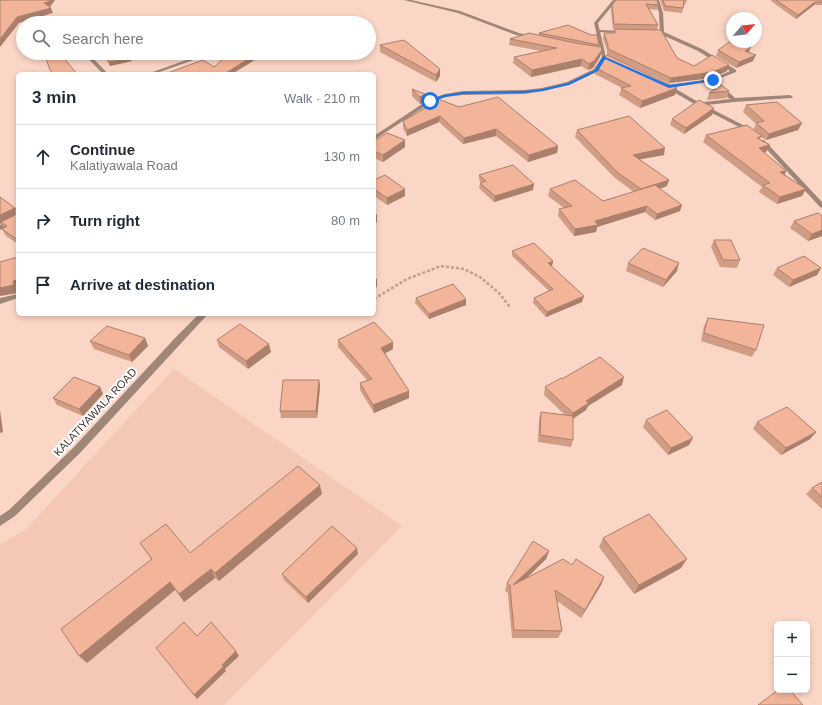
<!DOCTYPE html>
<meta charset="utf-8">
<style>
:root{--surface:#fff;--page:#f2f2f3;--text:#1f2937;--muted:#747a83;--line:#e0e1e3}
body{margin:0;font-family:Helvetica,sans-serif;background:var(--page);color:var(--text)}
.controls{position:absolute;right:12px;bottom:12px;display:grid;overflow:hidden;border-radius:6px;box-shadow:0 2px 6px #0003}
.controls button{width:36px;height:36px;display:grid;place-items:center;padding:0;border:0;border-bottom:1px solid var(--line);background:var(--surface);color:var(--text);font:20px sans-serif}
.compass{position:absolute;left:726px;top:12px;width:36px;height:36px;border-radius:50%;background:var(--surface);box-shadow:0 2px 6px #0003;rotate:62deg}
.stop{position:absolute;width:12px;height:12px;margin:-9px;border:3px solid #1a73e8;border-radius:50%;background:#fff}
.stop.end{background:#1a73e8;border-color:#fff;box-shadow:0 1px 4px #0008}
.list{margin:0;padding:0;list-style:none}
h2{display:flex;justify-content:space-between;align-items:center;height:52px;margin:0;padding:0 16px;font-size:17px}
h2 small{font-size:13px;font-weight:400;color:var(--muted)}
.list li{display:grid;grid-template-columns:26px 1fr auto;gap:12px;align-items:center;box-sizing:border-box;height:64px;padding:0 16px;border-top:1px solid var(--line)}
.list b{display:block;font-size:15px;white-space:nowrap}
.list p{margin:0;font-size:13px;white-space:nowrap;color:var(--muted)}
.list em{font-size:13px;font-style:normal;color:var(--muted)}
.icon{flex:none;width:22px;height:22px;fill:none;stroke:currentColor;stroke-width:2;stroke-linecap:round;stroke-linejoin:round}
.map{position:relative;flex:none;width:822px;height:705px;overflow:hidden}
.search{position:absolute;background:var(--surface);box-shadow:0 2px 6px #0003;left:16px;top:16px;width:360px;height:44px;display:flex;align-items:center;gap:10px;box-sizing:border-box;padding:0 14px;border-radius:22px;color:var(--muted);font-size:15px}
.panel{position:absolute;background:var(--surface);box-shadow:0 2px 6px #0003;left:16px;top:72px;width:360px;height:244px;border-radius:6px}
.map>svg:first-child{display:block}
.built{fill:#f4c8b5}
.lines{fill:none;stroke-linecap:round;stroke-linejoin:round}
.path{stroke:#bc9f92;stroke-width:2.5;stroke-dasharray:3 2;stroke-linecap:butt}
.service{fill:#9f8678;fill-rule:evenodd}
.minor{fill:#9f8678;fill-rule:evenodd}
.tertiary{fill:#9f8678;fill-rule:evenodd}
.wall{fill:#d19c84}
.shaded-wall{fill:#aa7f6b}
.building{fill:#f3b599;stroke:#aa7f6b}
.route{fill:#1a73e8}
.labels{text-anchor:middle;stroke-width:4;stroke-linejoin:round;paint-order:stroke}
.street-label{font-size:11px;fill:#453731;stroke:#fff}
</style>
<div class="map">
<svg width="822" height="705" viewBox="0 0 822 705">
<rect width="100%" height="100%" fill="#fbd6c6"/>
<!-- built -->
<path class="built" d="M174 369 402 526 224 705H0V544L25 530Z"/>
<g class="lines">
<!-- path -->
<path class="path" d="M374 299 407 279 441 266 464 269 480 277 499 293 510 307"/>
<!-- service -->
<path class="service" d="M655 0H659L663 13 664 32 702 49 736 70V72L716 80 735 98 790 95 793 97 792 98 734 102 698 106 695 104 696 103 730 99 712 82 667 88V86L669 85 712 79 730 71 698 51 660 34 659 13Z
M599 30 624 31 626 32 624 33 597 32V31Z"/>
<!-- minor -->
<path class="minor" d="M404 0H411L460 11 519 33 534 37 532 38 516 35 458 13Z
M83 53H88L108 74H103Z
M206 53H213L154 74H147Z
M665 85H669L700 103 745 126 754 133 749 134 741 128 696 105 665 87Z
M760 140H764L822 202V208L820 207 760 142Z
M18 216V221L0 230V225Z
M18 294V298L0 304V298Z"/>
<!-- tertiary -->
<path class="tertiary" d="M613 0H617L598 23 606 57 598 71 571 84 544 91 524 94 463 95 446 97 432 102 374 140V136L428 100 445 94 463 91 524 90 542 88 567 82 594 69 602 57 594 23Z
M199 314H208L80 453 15 516 0 526V516L9 510 74 447 176 337Z"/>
</g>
<!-- wall -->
<path class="wall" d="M616 0 658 5 657 10 649 9 658 25 657 30 677 58 694 66 727 71 712 78 669 83 607 55V50L603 39 604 33H614L615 29H613L611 10 612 5Z
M660 0H687L685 5H684L682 13 664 11Z
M771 0H822V5H814L796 19 771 1Z
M539 33 599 45V46L602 50 600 57 593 68 588 70 581 66 531 77 513 63 514 57 541 51 509 45 510 39 539 35Z
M380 45 440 76 436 82 380 52Z
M718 50 749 53 753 61 736 68 716 56Z
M96 53H128L131 58 132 61 110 66 105 57 99 58Z
M596 68 675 95 640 108 619 95 622 88 595 74Z
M412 89 424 101 420 104 412 96Z
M729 91 727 98 707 100 709 93Z
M425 102 558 146 557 153 528 162 496 136 463 144 439 122 407 136 403 128V121L425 108Z
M746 105 802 123 798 130 766 140 761 137 760 139 766 152 764 153 786 171 785 175 802 196 777 204 759 192 762 187 703 142 706 135 753 130 756 124 743 112Z
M712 115 684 134 670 125 672 119Z
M577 130 664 155 640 159 667 186 660 189 680 211 655 220 645 212 597 227 596 232 574 236 558 216 559 209 564 208 548 196 550 189 603 201 634 192 615 178 575 137Z
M374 141 405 147 383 162 374 158Z
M479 175 533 190 494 202 479 188 480 183 481 182 479 180Z
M374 180 405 196 387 205 374 196Z
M0 197 18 210V244L6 236 2 229 4 228 2 223 0 224Z
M822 216V236L808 241 790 228 794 221Z
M714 240 740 260 737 268 720 267 711 247Z
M512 251 553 261 552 266H551L582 302 546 317 533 303 534 298 549 291 512 256Z
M628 263 677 271 663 287 626 271Z
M777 268H821L817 275 789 287 773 275Z
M416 298 466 305 429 319 415 303Z
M708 318 756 350 752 357 701 341 704 326Z
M145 338 148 346 132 362 94 349 90 341Z
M217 340 271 352 248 369 219 347Z
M338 340 393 342V349L385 353 409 398 374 413 360 390V383L367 380 338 347Z
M562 379 622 385 588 406 586 410 573 419V440L571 447 538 442 539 419 541 412 565 415 544 395 545 387Z
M319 380 320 387 317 418H281L280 411Z
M100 387 103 394 83 416 57 405 53 398Z
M646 420 689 445 668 455 643 427Z
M757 422 816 432 810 439 781 455 753 429Z
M822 482V509L806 494 812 488Z
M322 494 219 581 215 578 184 602 175 590 87 663 151 559 140 543 190 553Z
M603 538 681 568 634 594 599 547Z
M549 551 546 559 527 578 572 565 604 577 601 585 581 618 557 601 562 631 558 638H512L508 595V593L505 591 507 583Z
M358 554 308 603 284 580 282 574Z"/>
<!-- shaded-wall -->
<path class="shaded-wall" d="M50 0H55L50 7 44 3Z
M815 2 814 5 796 19 798 15Z
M51 8 53 13 19 23 0 47V39L17 17Z
M751 47 748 54 745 51Z
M602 50 600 57 593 68 588 70 589 64Z
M258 53H266L232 74H224Z
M104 54 105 57 99 58 98 55Z
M756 55 753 61 736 68 739 62Z
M131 58 132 61 110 66 109 62Z
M582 59 581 66 531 77 532 70Z
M729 65 727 71 712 78 669 83 671 78Z
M440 69V76L436 82V75Z
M677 88 675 95 640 108 642 101Z
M425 94 424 101 420 104V97Z
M714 108 712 115 684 134 686 128Z
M440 116 439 122 407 136V130Z
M802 123 798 130 766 140 769 134Z
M496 129V136L463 144 464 138Z
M405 140V147L383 162V155Z
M770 145 766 152 756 155 759 148Z
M558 146 557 153 528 162 529 155Z
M665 148 664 155 631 161 633 155Z
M786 171 783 178 780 172Z
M669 180 667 186 640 196 642 190Z
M534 184 533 190 494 202 495 196Z
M405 189V196L387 205V198Z
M806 189 802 196 777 204 780 197Z
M682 205 680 211 655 220 657 214Z
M647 206 645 212 597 227 596 232 574 236 575 229 595 221Z
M15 208 18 216 1 222 2 223 0 224V215Z
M377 215V222L374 226V219Z
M822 230V236L808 241 812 234Z
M553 261 552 266 547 268 548 263Z
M679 263 677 271 663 287 666 280Z
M821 268 817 275 789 287 793 280Z
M18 280V288L17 289 18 293 0 296V288L13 281Z
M377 280V287L374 288V281Z
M584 296 582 302 546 317 547 312Z
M466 299V305L429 319V314Z
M145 338 148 346 132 362 129 355Z
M393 342V349L382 355 381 348Z
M269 344 271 352 248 369 246 361Z
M624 377 622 385 588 406 586 410 571 420 573 413 586 401Z
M319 380 320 387 317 418 316 411Z
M100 387 103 394 83 416 79 409Z
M409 391V398L374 413 373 405Z
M0 410 3 432 0 433Z
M816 432 810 439 781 455 786 448Z
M693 438 689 445 668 455 671 448Z
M320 485 322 494 219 581 215 573Z
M357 548 358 554 308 603 306 597Z
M549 551 546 559 511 593 513 585Z
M687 559 681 568 634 594 639 585Z
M211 569 215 578 184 602 179 594Z
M604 577 601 585 581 618 585 610Z
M170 582 175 590 87 663 79 656Z
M236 651 239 656 225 669 226 671 197 699 194 695 222 665Z"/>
<!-- building -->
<path class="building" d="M0 0H50L48 2 44 3 51 8 17 17 0 39Z
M616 0H657L658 5 646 4 658 25 614 24 612 5Z
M663 0H684L683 8 665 6Z
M776 0H822V2H815L798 15Z
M568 25 591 35H597L599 45 539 33Z
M615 29 661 30 677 58 694 66 712 55 729 65 713 72 671 78 608 49V45L604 33H615Z
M529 33 575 43 601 47 602 50 594 61 589 64 582 59 532 70 514 57 557 48 510 39Z
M404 40 440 69 436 75 380 45Z
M731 41 751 47 745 51 756 55 739 62 718 50Z
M97 53H128L131 58 109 62 104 54 98 55Z
M230 53H258L224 74H165L203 60 214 67Z
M607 55 677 88 642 101 621 88 631 86 596 68 601 65Z
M62 56 77 74H53L50 70 46 59Z
M721 85 729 91 709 93Z
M412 89 425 94 420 97Z
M433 97 459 107 498 97 558 146 529 155 496 129 464 138 440 116 407 130 403 121 429 106 425 102Z
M699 100 714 108 686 128 672 119Z
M777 102 802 123 769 134 756 123 764 121 746 105Z
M629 116 665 148 633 155 669 180 641 189 617 172 577 130Z
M747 125 762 136 757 138 770 145 759 148 786 171 780 172 806 189 780 197 763 185 770 183 706 135Z
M387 133 405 140 383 155 374 151V141Z
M513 165 534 184 495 196 480 183 486 181 479 175Z
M385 175 405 189 387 198 374 189V180Z
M575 180 603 201 655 185 682 205 657 214 647 206 595 221 598 225 575 229 559 209 572 206 550 189Z
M0 197 15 208 0 215Z
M15 208 18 210V240L2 229 7 226 1 222 15 215Z
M818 213 822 216V230L812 234 794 221Z
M374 214 377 215 374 219Z
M714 240H731L740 260H723Z
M534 243 553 261 548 263 584 296 547 312 534 298 553 289 512 251Z
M643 248 679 263 666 280 628 263Z
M804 256 821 268 793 280 777 268Z
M18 257V280L13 281 14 285 0 288V262Z
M374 276 377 280 374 281Z
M453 284 466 299 429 314 416 298Z
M708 318 764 325 756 350 704 333Z
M374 322 393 342 381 348 409 391 373 405 360 383 372 379 338 340Z
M240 324 269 344 246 361 217 340Z
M107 326 145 338 129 355 90 341Z
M600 357 624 377 586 401 589 403 573 413 545 387 561 378 562 379Z
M74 377 100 387 79 409 53 398Z
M283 380H319L316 411H280Z
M787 407 816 432 786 448 757 422Z
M667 410 693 438 671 448 646 420Z
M541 412 573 416V440L540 435Z
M298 466 320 485 215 573 211 569 179 594 170 582 79 656 61 629 152 559 140 543 166 524 190 553Z
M822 482V497L812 488Z
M649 514 687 559 639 585 603 538Z
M332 526 357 548 306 597 282 574Z
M533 541 549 551 513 585 563 559 572 565 576 559 604 577 585 610 555 590 562 631 514 630 510 587 511 586 507 583Z
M184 622 197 636 211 622 236 651 222 665 224 666 194 695 156 648Z
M778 690H790L803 705H758Z"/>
<!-- route -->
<path class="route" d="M603 56 669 85 713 79 715 80 669 88 605 59 598 71 569 85 542 91 524 93 463 94 445 97 430 102 428 101 443 95 463 92 524 91 542 89 568 83 595 70Z"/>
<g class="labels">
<!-- street labels -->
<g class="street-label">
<text transform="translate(95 412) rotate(-47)" y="4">KALATIYAWALA ROAD</text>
</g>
</g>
</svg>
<div class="controls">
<button>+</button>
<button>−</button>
</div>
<svg class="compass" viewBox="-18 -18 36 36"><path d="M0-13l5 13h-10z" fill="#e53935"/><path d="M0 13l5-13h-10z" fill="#747a83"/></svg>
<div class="stop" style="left:430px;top:101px"></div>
<div class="stop end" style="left:713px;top:80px"></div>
<div class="search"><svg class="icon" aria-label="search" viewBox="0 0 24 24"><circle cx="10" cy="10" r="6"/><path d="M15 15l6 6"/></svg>Search here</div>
<section class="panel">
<h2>3 min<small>Walk · 210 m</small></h2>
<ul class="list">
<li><svg class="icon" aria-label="ahead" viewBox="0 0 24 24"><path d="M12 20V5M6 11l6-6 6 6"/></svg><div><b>Continue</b><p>Kalatiyawala Road</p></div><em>130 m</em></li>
<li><svg class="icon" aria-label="right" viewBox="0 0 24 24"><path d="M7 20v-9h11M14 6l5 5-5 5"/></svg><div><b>Turn right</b></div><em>80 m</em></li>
<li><svg class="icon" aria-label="arrive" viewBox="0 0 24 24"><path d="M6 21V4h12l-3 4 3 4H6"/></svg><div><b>Arrive at destination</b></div></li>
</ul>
</section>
</div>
